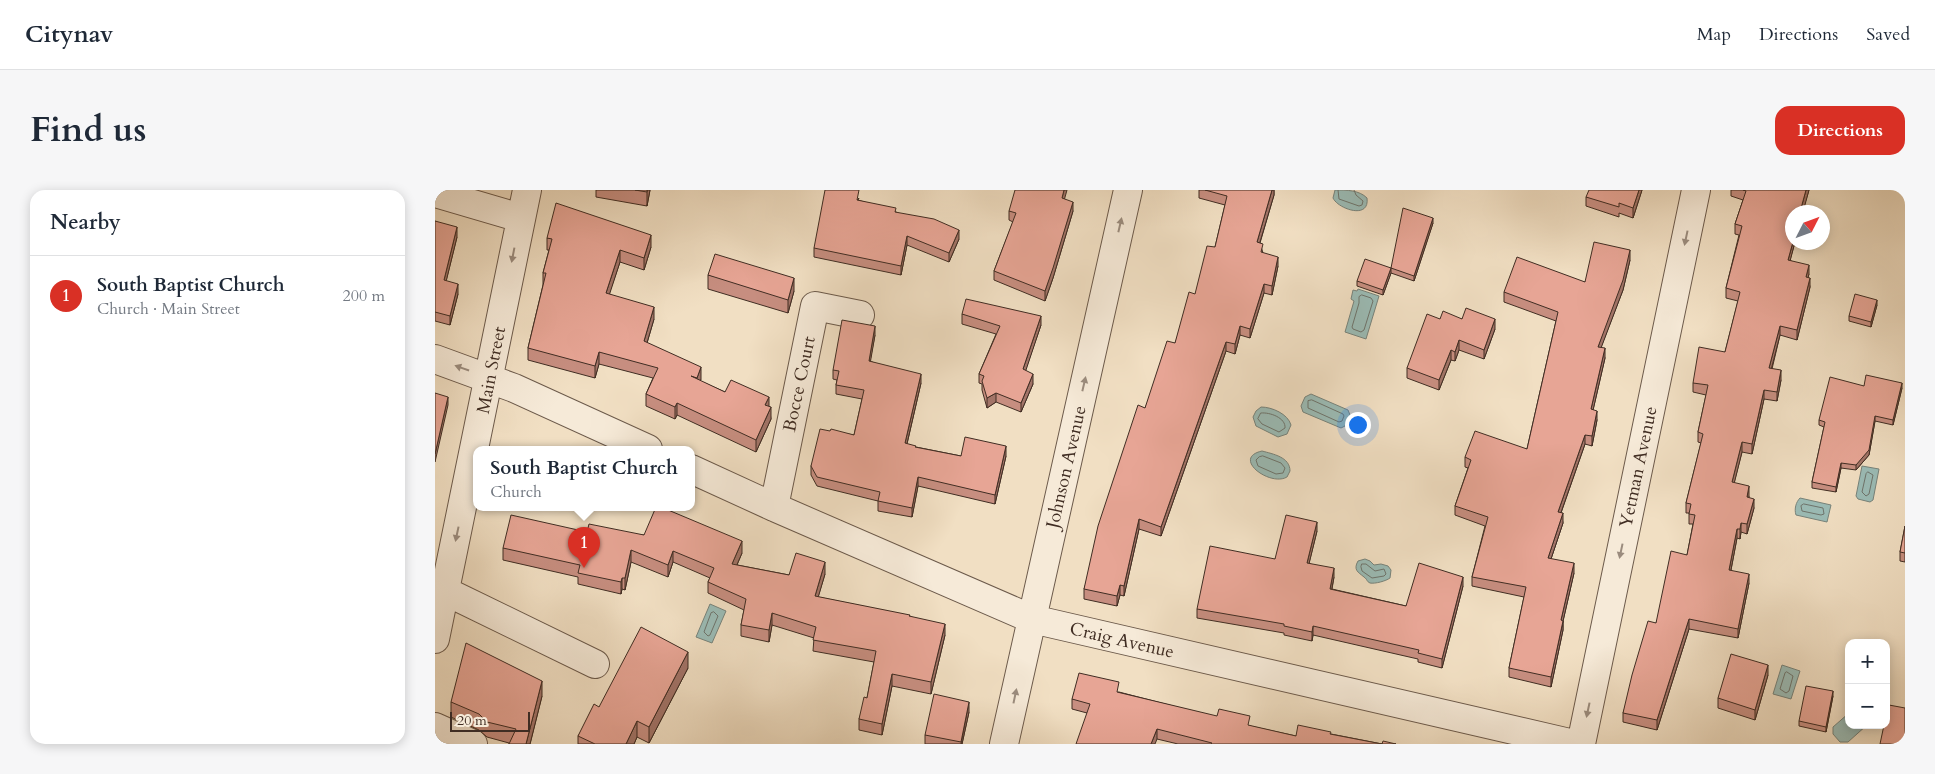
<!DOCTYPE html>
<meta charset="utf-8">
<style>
:root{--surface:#fff;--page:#f6f6f7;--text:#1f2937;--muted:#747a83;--line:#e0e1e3;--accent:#d93025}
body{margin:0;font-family:Cardo,serif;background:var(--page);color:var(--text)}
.controls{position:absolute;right:15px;bottom:15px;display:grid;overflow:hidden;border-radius:10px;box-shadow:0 2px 12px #0003}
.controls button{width:45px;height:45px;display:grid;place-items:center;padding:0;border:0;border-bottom:1px solid var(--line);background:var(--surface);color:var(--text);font:25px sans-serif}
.compass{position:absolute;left:1350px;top:15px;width:45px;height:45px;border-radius:50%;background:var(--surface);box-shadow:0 2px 12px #0003;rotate:48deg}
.scale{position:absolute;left:15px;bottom:12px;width:80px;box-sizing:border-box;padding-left:5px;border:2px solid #402d23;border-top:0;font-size:14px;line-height:18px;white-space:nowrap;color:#402d23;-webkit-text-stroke:4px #f6ead8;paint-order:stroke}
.you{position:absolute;left:922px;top:234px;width:18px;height:18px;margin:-12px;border:4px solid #fff;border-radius:50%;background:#1a73e8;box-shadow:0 0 0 8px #1a73e833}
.badge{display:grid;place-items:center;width:32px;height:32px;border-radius:50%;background:var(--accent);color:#fff;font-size:16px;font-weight:700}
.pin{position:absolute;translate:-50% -41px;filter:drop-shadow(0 1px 2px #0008)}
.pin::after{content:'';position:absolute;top:26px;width:18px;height:15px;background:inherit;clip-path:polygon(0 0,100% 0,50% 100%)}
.popup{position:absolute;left:38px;top:256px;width:222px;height:65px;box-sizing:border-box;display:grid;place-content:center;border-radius:10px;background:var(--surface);filter:drop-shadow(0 1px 4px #0005);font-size:16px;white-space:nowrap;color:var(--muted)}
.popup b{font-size:19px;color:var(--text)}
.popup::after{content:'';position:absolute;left:50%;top:100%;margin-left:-10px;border:10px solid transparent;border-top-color:var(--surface)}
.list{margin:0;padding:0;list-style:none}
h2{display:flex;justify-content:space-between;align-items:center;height:65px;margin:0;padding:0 20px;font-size:21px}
h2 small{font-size:16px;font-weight:400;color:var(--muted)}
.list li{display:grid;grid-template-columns:32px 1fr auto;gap:15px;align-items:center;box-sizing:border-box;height:80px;padding:0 20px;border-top:1px solid var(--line)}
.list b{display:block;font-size:19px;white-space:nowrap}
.list p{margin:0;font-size:16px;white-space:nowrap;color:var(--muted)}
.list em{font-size:16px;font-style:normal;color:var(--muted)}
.map{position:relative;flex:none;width:1470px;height:554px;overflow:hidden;border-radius:15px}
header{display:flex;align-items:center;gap:30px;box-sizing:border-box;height:70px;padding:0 25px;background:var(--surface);border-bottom:1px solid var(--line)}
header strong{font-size:24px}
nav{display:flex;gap:28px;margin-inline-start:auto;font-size:18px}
.intro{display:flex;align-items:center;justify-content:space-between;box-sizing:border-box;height:120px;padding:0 30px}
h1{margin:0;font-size:35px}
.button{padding:12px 22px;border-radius:15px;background:var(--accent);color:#fff;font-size:18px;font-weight:700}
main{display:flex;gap:30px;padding:0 30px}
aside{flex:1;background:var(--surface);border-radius:15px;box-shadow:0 2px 12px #0003}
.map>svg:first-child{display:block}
.water{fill:#9bbcb6;stroke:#77837b}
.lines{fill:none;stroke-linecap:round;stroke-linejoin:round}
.shore{stroke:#6e746c;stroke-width:1}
.minor-casing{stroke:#6c5a4b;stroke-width:30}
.minor{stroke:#f6ead8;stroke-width:28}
.wall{fill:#c78e80;stroke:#402d23}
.shaded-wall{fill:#a27468;stroke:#402d23}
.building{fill:#e7a595;stroke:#402d23}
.oneway{fill:#9b8c7e}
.labels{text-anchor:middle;stroke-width:4;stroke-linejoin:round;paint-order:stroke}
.street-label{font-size:18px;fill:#402d23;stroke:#f6ead8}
</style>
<header>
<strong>Citynav</strong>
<nav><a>Map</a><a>Directions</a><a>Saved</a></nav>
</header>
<div class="intro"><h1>Find us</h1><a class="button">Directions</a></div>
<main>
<aside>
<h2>Nearby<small></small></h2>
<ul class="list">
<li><span class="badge">1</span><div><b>South Baptist Church</b><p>Church · Main Street</p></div><em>200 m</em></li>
</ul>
</aside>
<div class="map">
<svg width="1470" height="554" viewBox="0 0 1470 554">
<rect width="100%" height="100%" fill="#f1dfc3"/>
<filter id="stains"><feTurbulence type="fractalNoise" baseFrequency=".004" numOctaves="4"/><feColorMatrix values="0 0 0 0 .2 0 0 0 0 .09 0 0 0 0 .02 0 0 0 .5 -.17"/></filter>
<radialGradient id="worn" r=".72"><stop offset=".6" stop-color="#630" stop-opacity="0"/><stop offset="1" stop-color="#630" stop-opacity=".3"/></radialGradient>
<!-- water -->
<path class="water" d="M900 0C912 0 924 0 932 8 935 30 903 19 898 8Z
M923 99 944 106 931 149 910 142 919 111 916 109 918 100 922 101Z
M876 204 913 220 915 225 910 236 906 238 868 222 866 216 870 207Z
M826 217C837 217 853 224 856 235L852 244 843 247 821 236 818 227 821 221Z
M827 261C838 264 855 267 855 281L852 287C835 297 796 268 827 261Z
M1427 276 1444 279 1438 310 1435 312 1423 309 1421 306Z
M1365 308 1396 315 1392 332 1361 325C1359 319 1361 312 1365 308Z
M930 369 935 371 939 375 946 374 953 376 956 380 955 388C951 391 940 394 935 393 931 391 933 390 929 387 923 382 918 380 923 371Z
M275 414 291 421 277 453 261 447Z
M1347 475 1365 481 1356 509 1338 504Z
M1414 523V535H1432L1413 552H1405L1398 544V537Z"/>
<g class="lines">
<!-- shore -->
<path class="shore" d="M903 0 904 9 924 16 927 15 928 11 921 5 919 0
M927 105 936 108 938 111 929 140 926 142 918 139 917 137 924 113V107Z
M877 210 908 224 909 226 907 231 904 232 873 218V211Z
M826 223C835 222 851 228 850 238L844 242 827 234 823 229Z
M828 266 846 273 850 278 848 283 841 284 823 276 821 270 824 267Z
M1433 282 1438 285 1434 304 1431 306 1427 302 1431 284Z
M1369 314 1388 318 1389 324 1386 325 1367 321 1366 316Z
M927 374H931L940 381 949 379 951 384 949 386 937 388 927 381 926 377Z
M279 422 283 426 275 445 273 446 269 442 276 423Z
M1352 482 1358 486 1354 501 1351 503 1345 499 1350 483Z"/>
<!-- minor casing -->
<g class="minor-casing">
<path id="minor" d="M0 3 86 28
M0 169 79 198 213 259
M256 279 339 317 597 429 1139 554
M339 317 380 116 425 125
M10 401 160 474
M0 449 92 0
M0 537 38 554
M569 554 693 0
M1146 554 1261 0"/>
</g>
<!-- minor -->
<use href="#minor" class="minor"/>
</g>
<!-- wall -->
<path class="wall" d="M161 0H215L212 16 161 7Z
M764 0H839V5L825 53 828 63 843 76 837 105 829 103 815 148 805 145 800 164 791 161 726 346 704 339 689 406 685 405 682 416 649 409V399L710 218 740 153 780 57 790 15 764 8Z
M1207 0 1198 28 1184 23V27L1151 16V7Z
M1296 0H1374L1358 52H1360L1355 70 1374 84 1373 87 1375 97 1362 150 1345 145 1337 179 1346 190 1342 211 1329 209 1317 264 1307 262 1299 293 1314 306V308L1319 318 1312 344 1306 342 1305 349 1302 348 1296 380 1314 393 1303 448 1254 439 1222 540 1188 532V523L1221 433 1252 365 1258 334H1254V323H1251V313L1266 253 1263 252V242L1271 205 1258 202V193L1290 162 1303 111 1291 108V98L1304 45 1300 44V34L1308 10 1296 6Z
M424 8 423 10 461 22 524 49 514 72 472 55 466 85 379 67V58Z
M630 9 638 21 618 88 610 111 559 90V81L578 32 574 30V21Z
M0 31 22 47 11 91 23 104 15 135 0 131Z
M998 33 979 91 956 83 948 105 922 96V91L956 78Z
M112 48 216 57 209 80 185 72 174 104 219 129 212 153 266 189 265 191 290 202 334 216 336 229 321 262 242 225 240 229 211 216V204L218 188 164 174 160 188 93 170V158L108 95V83L114 60H112Z
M1195 70 1188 100 1166 157 1170 168 1158 220 1162 230 1157 256 1150 254 1126 323 1128 333 1116 369 1139 383 1128 431V440L1116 497 1074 487V478L1089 407 1037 396V387L1050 336 1020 325V316L1033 278 1030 277V267L1092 259 1121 131 1069 112V102L1150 92Z
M273 85 359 101 353 123 273 99Z
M1442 115 1436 137 1414 131V126Z
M527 124 606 135 590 181 598 194 586 222 561 212 552 218 547 200V194L544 193V184L561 144 527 134Z
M1005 129H1027L1060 139 1049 169 1024 160 1020 171 1016 170 1004 200 972 188V178Z
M440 145 435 171 486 193 472 254 481 257 526 266H571L560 314 483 296 477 327 443 321V311L382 296 376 285V276L395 241 419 245 427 209 401 204V195L402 190 398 189V180Z
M1429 196 1467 198 1458 235 1440 231 1434 265 1421 280 1406 278 1401 302 1377 298V292L1389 237 1384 235V230Z
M1470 336V372L1465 371V362Z
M882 341 874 373 899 387 897 399 971 416 1028 396 1007 478 983 472V469L878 445 877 451 849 445V443L762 428V419L840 369Z
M152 342 209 345 307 363 302 375 354 385 390 384 383 407 475 426 510 445 496 504 457 496 447 545 424 540V529L432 508 439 472 378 461 379 448 337 435 334 452 306 446V435L309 420 273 403V392L275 388 238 372 233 387 196 372 190 400 187 399 186 404 143 394V387L68 370V358Z
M253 478 214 553 202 547 199 554H143V546L164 517Z
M1333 485 1320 530 1283 518V508Z
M684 502 815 536 861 546 896 544 947 554H961H743L722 549 652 523 637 519V509Z
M107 506 95 554H74V553L52 547 44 540 16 527V512Z
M1398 506 1391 542 1364 536V531Z
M534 522 527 554H490V545Z"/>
<!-- shaded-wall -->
<path class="shaded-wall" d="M212 0H215L212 16Z
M629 0H632L627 18V8Z
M837 0H839V5L822 62V52Z
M1204 0H1207L1198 28V18Z
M1371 0H1374L1368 22H1365Z
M638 12V21L618 88 610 111V101Z
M998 28V33L979 91V86Z
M22 37V47L9 100V90Z
M524 40V49L514 72V63Z
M216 45V57L209 80V68Z
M472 46V55L466 85V76Z
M1358 52H1360L1353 79V70Z
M185 60V72L171 115V103Z
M1195 60V70L1188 100 1163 166V157Z
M843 67V76L837 105V96Z
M1374 75V84L1371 96V87Z
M956 78V83L948 105V100Z
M359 88V101L353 123V110Z
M1375 88V97L1362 150V140Z
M23 94V104L15 135V126Z
M829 94V103L815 148V139Z
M1442 110V115L1436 137V132Z
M219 117V129L209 163V151Z
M606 126V135L588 189V179Z
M1060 129V139L1049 169V160Z
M440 136V145L434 180V171Z
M805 136V145L800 164V154Z
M1345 136V145L1334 188V178Z
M1024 150V160L1020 171V162Z
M791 152V161L726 346V337Z
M1170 158V168L1156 229V219Z
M1016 160V170L1004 200V190Z
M164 162V174L160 188V176Z
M266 177V189L262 200V188Z
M1346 180V190L1342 211V202Z
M486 184V193L470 262V253Z
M598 184V194L586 222V213Z
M1467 193V198L1458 235V230Z
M1329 200V209L1317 264V254Z
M561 203V212L552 218V208Z
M13 207V215L0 272V264Z
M334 207V219L330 215Z
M242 213V225L240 229V217Z
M336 217V229L321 262V250Z
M1162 221V230L1157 256V246Z
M1440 226V231L1434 265 1421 280V275Z
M1150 245V254L1123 331V322Z
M1307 252V262L1297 302V292Z
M571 256V266L560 314V305Z
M1406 273V278L1401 302V297Z
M483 287V296L477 327V318Z
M1314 296V306L1312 317V307Z
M1319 309V318L1312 344V334Z
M1128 323V333L1113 378V368Z
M704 329V339L689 406V396Z
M882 332V341L872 382V373Z
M1306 333V342L1305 349V339Z
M1302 339V348L1294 390V380Z
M307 351V363L297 386V374Z
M196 360V372L190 400V388Z
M238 361V372L233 387V375Z
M390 372V384L380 418V406Z
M1139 373V383L1126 440V430Z
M899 378V387L895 408V399Z
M1314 384V393L1303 448V439Z
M1028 387V396L1007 478V469Z
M187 388V399L186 404V392Z
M685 395V405L682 416V406Z
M337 423V435L334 452V440Z
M1254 429V439L1222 540V530Z
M1128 431V440L1116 497V487Z
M510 434V445L496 504V492Z
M878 436V445L877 451V442Z
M253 462V478L214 553V537Z
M1333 475V485L1320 530V520Z
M457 484V496L447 545V534Z
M107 491V506L95 554H91Z
M1398 501V506L1391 542V537Z
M534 512V522L527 554H526Z
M202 531V547L199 554H191Z
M722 539V549L720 554H716Z"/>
<!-- building -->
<path class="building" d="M200 0H212V2Z
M390 0H424L422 10 461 18 460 22 499 29 524 40 514 63 472 46 466 76 379 58Z
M580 0H629L627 8 638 12 618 78 610 101 559 81 581 23 574 21Z
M770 0H837L822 52 828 54 826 62 843 67 837 96 829 94 815 139 805 136 800 154 791 152 726 337 704 329 689 396 685 395 682 406 649 399 663 336 703 215 710 218 732 151 740 153 754 102 760 104 772 56 780 57 792 6Z
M1154 0H1204L1198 18 1184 13V17L1151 7Z
M1308 0H1371L1365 22H1358V52L1353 70 1374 75 1371 87 1375 88 1362 140 1345 136 1334 178 1346 180 1342 202 1329 200 1317 254 1307 252 1297 292 1314 296 1312 307 1319 309 1312 334 1306 333 1305 339H1302L1294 380 1314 384 1303 439 1254 429 1222 530 1188 523 1197 485 1213 431 1221 433 1236 361 1252 365 1260 325 1254 324 1256 314 1251 313 1268 244 1263 242 1273 195 1258 193 1264 157 1290 162 1305 102 1291 98 1307 36 1300 34 1311 1Z
M121 13 216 45 209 68 185 60 171 103 219 117 209 151 266 177 262 188 256 186 290 202 296 190 334 207 330 215 336 217 321 250 242 213 240 217 211 204 223 178 164 162 160 176 93 158 111 83H108L117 49 112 48Z
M968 18 998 28 979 86 956 78Z
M0 31 22 37 9 90 23 94 15 126 0 122Z
M1159 52 1195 60 1188 90 1163 157 1170 158 1156 219 1162 221 1157 246 1150 245 1123 322 1128 323 1113 368 1139 373 1126 430 1128 431 1116 487 1074 478 1091 397 1037 387 1053 327 1020 316 1036 270 1030 267 1040 241 1092 259 1123 122 1069 102 1082 67 1150 92Z
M280 64 359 88 353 110 273 85Z
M930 69 956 78 948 100 922 91Z
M1420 104 1442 110 1436 132 1414 126Z
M531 109 606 126 588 179 598 184 586 213 561 203 552 208 547 191 549 186 544 184 565 136 527 124Z
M1031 118 1060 129 1049 160 1024 150 1020 162 1016 160 1004 190 972 178 992 124 1005 129 1008 121 1027 129Z
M407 130 440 136 434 171 486 184 470 253 481 256 480 257 526 266 530 247 571 256 560 305 483 287 477 318 443 311 445 302 382 287 376 276 385 239 395 241 396 239 419 245 429 200 401 195 404 181 398 180Z
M1431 185 1467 193 1458 230 1440 226 1434 260 1421 275 1406 273 1401 297 1377 292 1390 232 1384 230 1395 187 1429 196Z
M0 203 13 207 0 264Z
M221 317H226L307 351 297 374 354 385 361 363 390 372 380 406 475 425 474 426 510 434 496 492 457 484 447 534 424 529 429 507 432 508 441 461 378 450 381 437 337 423 334 440 306 435 311 409 273 392 279 378 238 361 233 375 196 360 190 388H187L186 392 143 383 145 375 68 358 76 325 152 342 154 334 209 345Z
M851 325 882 332 872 373 899 378 895 399 971 416 984 373 1028 387 1007 469 983 463 984 460 878 436 877 442 849 436V434L762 419 775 356 840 369Z
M1470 336V363L1465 362Z
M206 437 253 462 214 537 202 531 191 554H160L143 546 159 514 164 517Z
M31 453 107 491 91 554H74L81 539 52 532 44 524 16 512Z
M1296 464 1333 475 1320 520 1283 508Z
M644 483 684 492 682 502 782 526 784 519 815 526 813 535 861 546 863 535 896 542 895 544 947 554 948 551 961 554H776L777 553 722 539 716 554H641L655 514 637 509Z
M1371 496 1398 501 1391 537 1364 531Z
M499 504 534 512 526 552 490 545Z
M1454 515 1470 518V554H1445L1449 535H1451V525Z"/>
<!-- one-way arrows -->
<defs><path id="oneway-solid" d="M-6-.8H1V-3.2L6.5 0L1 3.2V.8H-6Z" transform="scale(1.25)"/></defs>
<g class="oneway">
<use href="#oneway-solid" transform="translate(685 35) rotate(-77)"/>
<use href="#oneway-solid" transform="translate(1251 48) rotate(102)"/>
<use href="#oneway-solid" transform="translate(78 65) rotate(101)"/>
<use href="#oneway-solid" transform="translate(27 178) rotate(-161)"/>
<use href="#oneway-solid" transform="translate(649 194) rotate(-77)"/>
<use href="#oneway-solid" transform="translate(22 344) rotate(102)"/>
<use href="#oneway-solid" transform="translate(1186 361) rotate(102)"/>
<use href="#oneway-solid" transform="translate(580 506) rotate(-78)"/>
<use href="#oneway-solid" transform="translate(1153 520) rotate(102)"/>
</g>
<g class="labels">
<!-- street labels -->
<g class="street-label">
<text transform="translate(56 180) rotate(-79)" y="6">Main Street</text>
<text transform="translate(364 194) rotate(-78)" y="6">Bocce Court</text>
<text transform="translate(631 277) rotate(-77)" y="6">Johnson Avenue</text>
<text transform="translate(1203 277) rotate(-78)" y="6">Yetman Avenue</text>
<text transform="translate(687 450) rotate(13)" y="6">Craig Avenue</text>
</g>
</g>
<rect width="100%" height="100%" filter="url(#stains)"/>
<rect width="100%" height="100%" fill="url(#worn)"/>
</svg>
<div class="controls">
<button>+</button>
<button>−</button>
</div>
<svg class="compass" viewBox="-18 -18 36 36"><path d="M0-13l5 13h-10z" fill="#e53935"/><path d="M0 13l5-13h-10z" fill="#747a83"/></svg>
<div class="scale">20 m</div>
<div class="you"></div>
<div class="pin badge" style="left:149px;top:378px">1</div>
<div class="popup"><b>South Baptist Church</b>Church</div>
</div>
</main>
